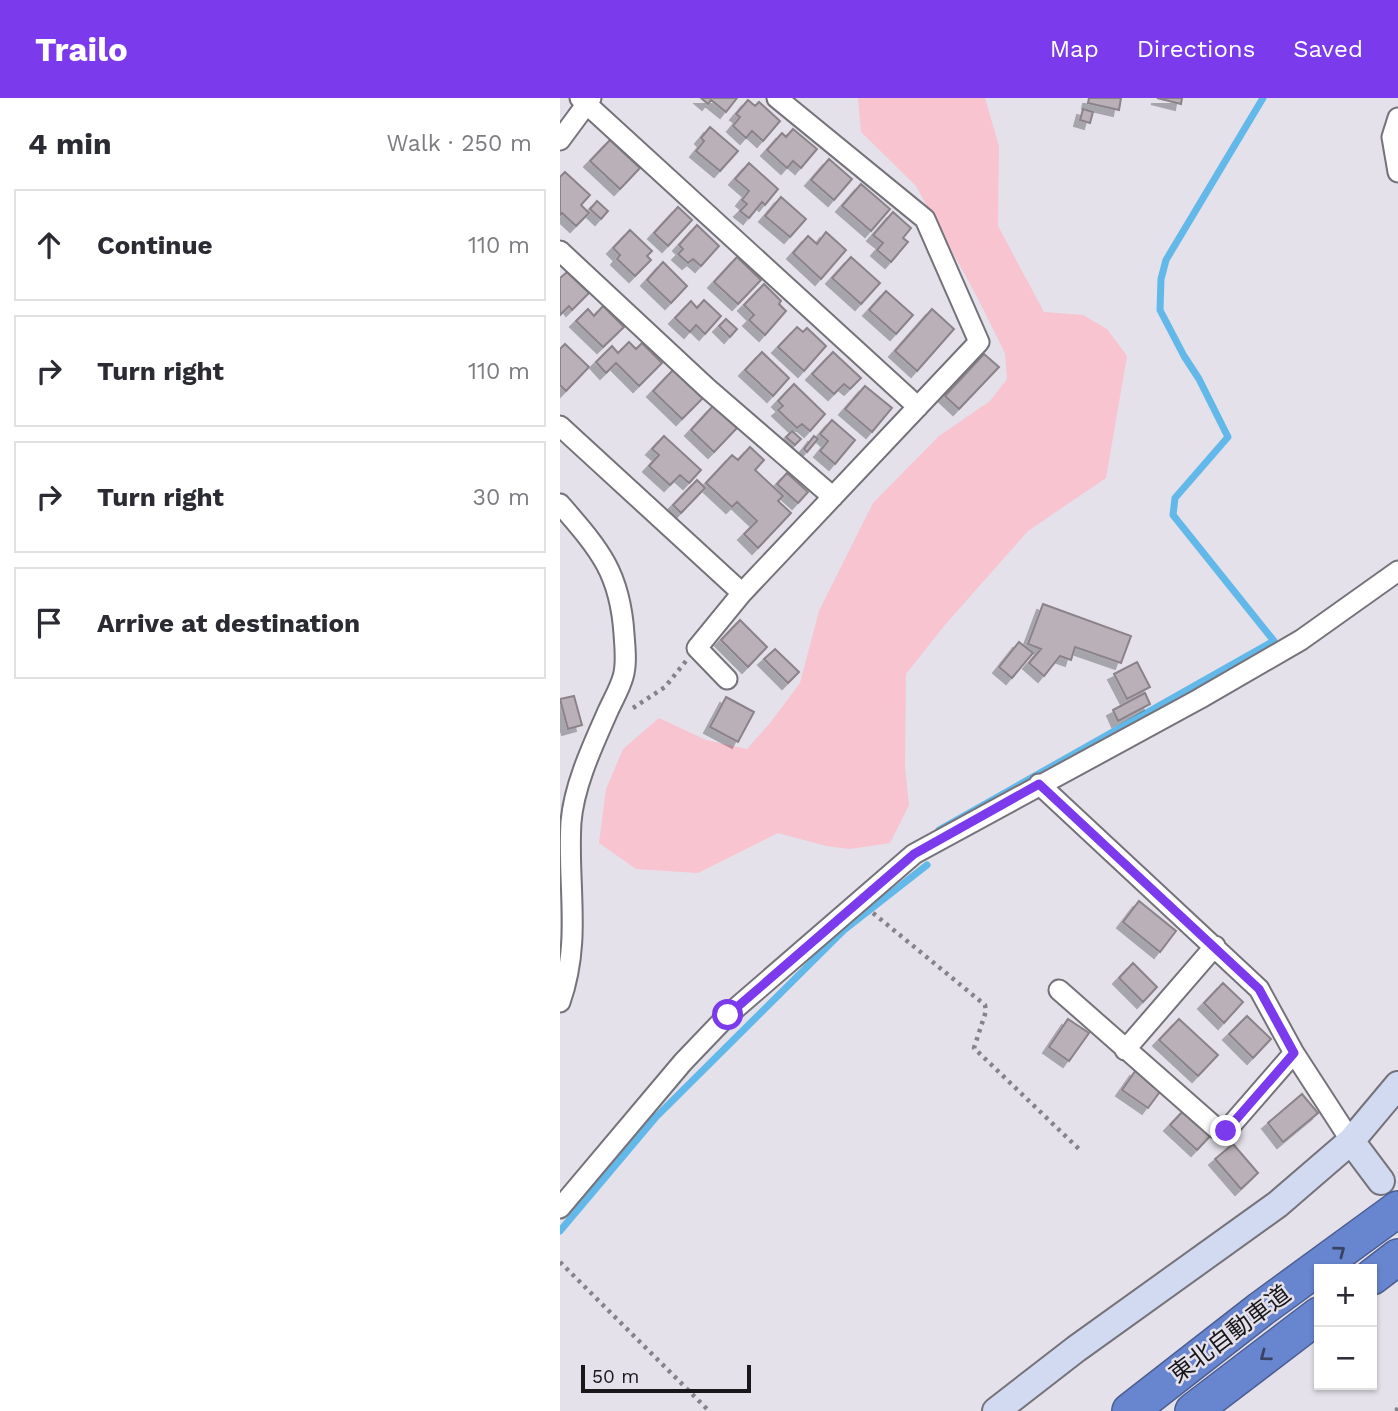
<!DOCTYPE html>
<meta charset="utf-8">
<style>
:root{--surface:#fff;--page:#f2f2f3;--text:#2b2b33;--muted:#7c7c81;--line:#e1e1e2;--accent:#7c3aed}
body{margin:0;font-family:"Work Sans","Noto Sans JP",sans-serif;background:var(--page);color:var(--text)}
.controls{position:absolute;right:21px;bottom:21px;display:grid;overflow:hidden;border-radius:0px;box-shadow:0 2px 5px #0004}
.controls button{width:63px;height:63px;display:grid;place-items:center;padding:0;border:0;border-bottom:2px solid var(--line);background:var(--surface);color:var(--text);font:35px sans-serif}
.scale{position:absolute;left:21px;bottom:18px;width:170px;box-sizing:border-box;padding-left:7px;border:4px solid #18171a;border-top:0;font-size:19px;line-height:24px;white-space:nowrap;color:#18171a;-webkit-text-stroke:5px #e4e1ea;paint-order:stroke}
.stop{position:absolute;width:21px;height:21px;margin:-16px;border:5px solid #7c3aed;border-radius:50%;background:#fff}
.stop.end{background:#7c3aed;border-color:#fff;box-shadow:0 2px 7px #0008}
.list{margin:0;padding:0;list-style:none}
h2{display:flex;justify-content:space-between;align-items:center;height:91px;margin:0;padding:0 28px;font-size:30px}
h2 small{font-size:23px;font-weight:400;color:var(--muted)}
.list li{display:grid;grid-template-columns:46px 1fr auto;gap:21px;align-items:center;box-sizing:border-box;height:112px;margin:0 14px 14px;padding:0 14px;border:2px solid var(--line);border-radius:0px}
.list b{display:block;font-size:26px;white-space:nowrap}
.list em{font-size:23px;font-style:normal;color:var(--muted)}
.icon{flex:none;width:38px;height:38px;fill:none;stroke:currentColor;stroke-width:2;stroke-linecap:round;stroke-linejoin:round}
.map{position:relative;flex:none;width:838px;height:1313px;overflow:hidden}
header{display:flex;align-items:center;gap:42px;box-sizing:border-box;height:98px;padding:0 35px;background:var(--accent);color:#fff}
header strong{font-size:33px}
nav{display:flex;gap:38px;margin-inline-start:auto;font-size:24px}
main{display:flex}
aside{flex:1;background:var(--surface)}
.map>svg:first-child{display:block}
.green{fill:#f7c4d0}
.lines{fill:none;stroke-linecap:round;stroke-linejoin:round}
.stream{stroke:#61b8e9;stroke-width:7}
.building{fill:#b9b1b7;stroke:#8b8389;stroke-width:2;filter:url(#shadow)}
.street-casing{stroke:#75727a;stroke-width:23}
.secondary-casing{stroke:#75727a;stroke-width:30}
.highway-casing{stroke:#4c5e90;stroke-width:38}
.path{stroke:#858389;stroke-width:4.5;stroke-dasharray:3.5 5;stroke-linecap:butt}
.street{stroke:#fff;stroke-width:19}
.secondary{stroke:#d2daf1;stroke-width:26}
.highway{stroke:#6885cf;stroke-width:35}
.oneway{stroke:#384362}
.route{stroke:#7c3aed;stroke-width:9}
.labels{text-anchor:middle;stroke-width:5;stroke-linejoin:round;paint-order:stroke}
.street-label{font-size:24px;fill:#18171a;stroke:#e4e1ea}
</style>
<header>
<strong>Trailo</strong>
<nav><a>Map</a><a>Directions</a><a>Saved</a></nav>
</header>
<main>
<aside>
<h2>4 min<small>Walk · 250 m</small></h2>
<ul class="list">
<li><svg class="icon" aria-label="ahead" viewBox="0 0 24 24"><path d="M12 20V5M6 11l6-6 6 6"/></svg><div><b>Continue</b></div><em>110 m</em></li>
<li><svg class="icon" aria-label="right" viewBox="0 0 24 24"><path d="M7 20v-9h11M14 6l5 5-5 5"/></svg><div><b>Turn right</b></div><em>110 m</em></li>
<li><svg class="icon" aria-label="right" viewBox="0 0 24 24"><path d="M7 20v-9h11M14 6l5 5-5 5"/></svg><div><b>Turn right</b></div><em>30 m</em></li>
<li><svg class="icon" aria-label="arrive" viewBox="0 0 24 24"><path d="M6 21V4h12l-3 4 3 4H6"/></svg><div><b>Arrive at destination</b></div></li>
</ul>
</aside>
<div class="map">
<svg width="838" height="1313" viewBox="0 0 838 1313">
<defs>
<filter id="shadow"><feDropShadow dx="-6" dy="6" stdDeviation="0" flood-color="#0004"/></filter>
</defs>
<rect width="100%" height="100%" fill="#e4e1ea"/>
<!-- green -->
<path class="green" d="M298 0H425L439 48 438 128 484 214 523 217 547 231 567 258 546 380 468 433 384 528 346 576 345 669 349 707 330 745 290 751 266 748 218 735 138 775 76 771 39 745 46 691 63 651 99 620 146 642 187 651 210 625 240 585 259 513 313 405 379 338 430 303 447 281 445 255 416 197 356 88 301 34Z"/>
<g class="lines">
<!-- stream -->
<path class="stream" d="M379 732 714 543 613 417 615 400 668 339 639 281 624 258 600 212 601 181 606 162 703 0
M0 1133 96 1019 284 832 367 767"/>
</g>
<!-- building -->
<path class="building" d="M141 0H177L166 14 151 2 148 6Z
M529 0H561L559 12 528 5Z
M597 0H622L621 6Z
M188 2 195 8 199 4 220 23 203 43 192 33 186 40 173 28 180 19 176 16Z
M523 11 533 14 530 25 520 22Z
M150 29 178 53 160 73 136 53 144 43 141 40Z
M233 31 257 51 241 70 233 63 227 70 207 52 222 35 226 39Z
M50 42 80 70 60 91 30 63Z
M269 61 292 81 274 102 251 82Z
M189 65 218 91 205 107 202 104 189 120 180 113 187 106 182 102 189 93 175 81Z
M5 74 30 97 21 107 29 115 16 128 2 115 0 117V79Z
M301 86 330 111 311 133 282 108Z
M221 99 246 121 230 139 205 118Z
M37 103 48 113 41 121 30 111Z
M118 109 132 122 108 148 94 135Z
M333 114 351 130 343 140 348 144 331 164 317 152 323 145 313 137Z
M137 127 159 148 141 168 133 161 128 165 118 156 123 151 119 147Z
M70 132 92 153 87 158 91 162 75 178 57 161 60 157 53 150Z
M266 134 286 152 261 181 233 155 248 138 257 146Z
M177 159 201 182 178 206 154 184Z
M291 159 320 185 301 206 272 180Z
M103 164 127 188 111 205 87 182Z
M7 174 29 195 12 212 9 208 0 217V180Z
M204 186 221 203 219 206 226 213 205 237 189 222 194 217 184 207Z
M326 193 353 217 336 236 309 212Z
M144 202 161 218 145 236 136 227 130 234 115 220 131 203 137 210Z
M43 208 64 229 43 249 16 223 28 211 34 218Z
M372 211 394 231 357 273 335 253Z
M166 221 177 231 170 239 159 228Z
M237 229 243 234 247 230 266 248 244 273 218 249Z
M69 244 76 251 82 245 102 265 79 288 56 265 46 275 36 264 52 248 58 255Z
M5 246 29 269 6 293 0 287V251Z
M202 254 229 280 213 298 185 272Z
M273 254 301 280 290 291 284 286 274 296 252 276Z
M424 256 439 269 399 311 385 298Z
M113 272 143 300 122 321 93 293Z
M234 286 265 316 250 333 242 326 237 330 218 312 223 308 218 303Z
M305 288 332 310 312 334 285 311Z
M153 308 177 330 154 354 131 332Z
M272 322 295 342 275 366 260 353 268 343 260 336Z
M232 333 241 341 235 347 226 339Z
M104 338 141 372 129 385 120 377 110 387 89 368 99 357 92 351Z
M254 338 258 341 247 354 244 351Z
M190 349 204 362 195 372 223 398 218 403 231 415 198 450 184 436 197 423 177 404 172 409 146 385 172 357 178 362Z
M227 375 248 394 238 405 217 386Z
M137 382 145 390 121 415 113 407Z
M483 506 571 538 561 565 515 549 511 562 500 558 484 578 469 565 481 551 468 546Z
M180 522 207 549 188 569 161 542Z
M459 544 473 555 452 580 439 569Z
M215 551 239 574 228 585 204 561Z
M577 564 590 589 567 601 554 576Z
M585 595 590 606 558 623 553 612Z
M14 598 22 627 8 631 0 601Z
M166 599 194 614 178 644 150 629Z
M579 803 616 833 600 854 563 824Z
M573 865 597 889 583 904 559 880Z
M663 885 683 904 664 925 644 905Z
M687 918 711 941 693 960 669 936Z
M508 921 529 935 509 963 489 949Z
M619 921 658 957 638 978 599 942Z
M576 972 602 991 588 1010 562 992Z
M742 996 758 1015 723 1044 708 1025Z
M626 1010 653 1035 637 1052 610 1027Z
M673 1046 698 1075 681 1091 655 1061Z"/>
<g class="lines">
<!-- street casing -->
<g class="street-casing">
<path id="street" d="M20 0 358 309
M838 20 832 39 838 74
M0 42 31 0
M0 153 147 290 273 399
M0 328 182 495
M0 406C39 451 60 474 64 536 65 550 67 566 63 579 60 590 53 602 48 613 33 647 14 687 11 724 7 787 22 842 0 904
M167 581 137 550 182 495 419 244 365 121 217 0
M479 686 699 891 734 955 791 1043
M499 892 656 1030 666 1033 734 955
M565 952 655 848
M0 1110 123 964 168 917 354 756 639 601 741 542 838 473"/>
</g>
<!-- secondary casing -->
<g class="secondary-casing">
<path id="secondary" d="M791 1043 821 1083
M436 1313 516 1251 718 1106 791 1043 838 987"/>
</g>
<!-- highway casing -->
<g class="highway-casing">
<path id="highway" d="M812 1179 838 1159
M570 1313 701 1211 838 1111
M633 1313 759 1217"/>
</g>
<!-- path -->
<path class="path" d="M73 610 105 589 126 563
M313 815 425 907 426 913 414 950 521 1053
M0 1164 149 1313
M836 1313 838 1310"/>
<!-- street -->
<use href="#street" class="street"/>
<!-- secondary -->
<use href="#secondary" class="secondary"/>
<!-- highway -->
<use href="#highway" class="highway"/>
</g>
<!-- one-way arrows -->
<defs><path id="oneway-chevron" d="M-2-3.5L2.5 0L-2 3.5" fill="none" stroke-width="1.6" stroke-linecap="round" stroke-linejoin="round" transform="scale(1.75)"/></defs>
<g class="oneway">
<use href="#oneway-chevron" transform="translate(780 1153) rotate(-37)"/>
<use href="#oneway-chevron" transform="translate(705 1258) rotate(143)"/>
</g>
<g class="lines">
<!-- route -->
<path class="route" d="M168 917 354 756 479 686 699 891 734 955 666 1033"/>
</g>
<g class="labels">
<!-- street labels -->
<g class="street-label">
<text transform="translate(670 1236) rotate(-37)" y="8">東北自動車道</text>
</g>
</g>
</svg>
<div class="controls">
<button>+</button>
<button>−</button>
</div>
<div class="scale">50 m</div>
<div class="stop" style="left:168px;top:917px"></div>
<div class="stop end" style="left:666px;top:1033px"></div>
</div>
</main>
